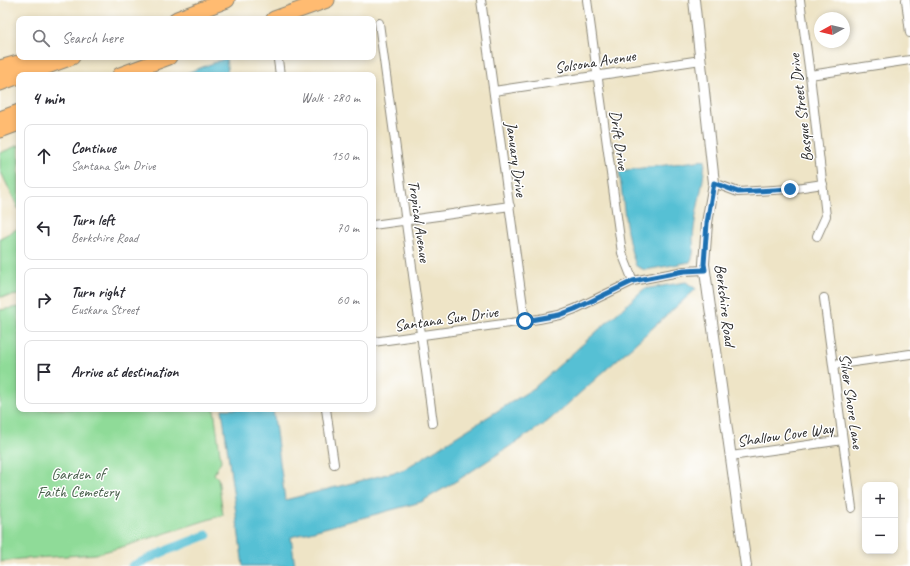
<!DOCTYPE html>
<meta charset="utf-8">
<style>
:root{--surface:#fff;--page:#f7f7f7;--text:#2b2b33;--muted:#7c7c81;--line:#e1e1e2}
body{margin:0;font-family:Caveat,sans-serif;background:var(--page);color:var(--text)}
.controls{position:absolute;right:12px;bottom:12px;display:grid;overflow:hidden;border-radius:8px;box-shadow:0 2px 6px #0003}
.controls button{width:36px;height:36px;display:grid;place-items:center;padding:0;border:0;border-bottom:1px solid var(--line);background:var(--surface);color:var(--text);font:20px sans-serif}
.compass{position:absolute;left:814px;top:12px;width:36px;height:36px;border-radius:50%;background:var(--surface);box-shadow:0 2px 6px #0003;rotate:262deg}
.stop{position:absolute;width:12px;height:12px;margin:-9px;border:3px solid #1f6fb2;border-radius:50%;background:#fff}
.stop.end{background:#1f6fb2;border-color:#fff;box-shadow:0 1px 4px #0008}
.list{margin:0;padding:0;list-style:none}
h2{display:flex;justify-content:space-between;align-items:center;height:52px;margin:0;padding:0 16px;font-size:17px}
h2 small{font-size:13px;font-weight:400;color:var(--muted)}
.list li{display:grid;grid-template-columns:26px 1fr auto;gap:12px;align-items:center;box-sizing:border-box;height:64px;margin:0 8px 8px;padding:0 8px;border:1px solid var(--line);border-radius:8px}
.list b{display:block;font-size:15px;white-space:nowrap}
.list p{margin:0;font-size:13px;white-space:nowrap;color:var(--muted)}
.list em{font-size:13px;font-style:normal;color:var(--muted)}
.icon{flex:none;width:22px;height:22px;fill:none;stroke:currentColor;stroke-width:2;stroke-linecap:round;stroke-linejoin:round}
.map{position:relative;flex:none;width:910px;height:566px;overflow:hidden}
.search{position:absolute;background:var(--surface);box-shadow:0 2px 6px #0003;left:16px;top:16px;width:360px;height:44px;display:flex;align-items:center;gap:10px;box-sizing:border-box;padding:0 14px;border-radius:8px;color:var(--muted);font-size:15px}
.panel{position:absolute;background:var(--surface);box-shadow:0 2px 6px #0003;left:16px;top:72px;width:360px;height:340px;border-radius:8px}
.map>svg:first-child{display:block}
.green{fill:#8fdb98;stroke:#5d8362}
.water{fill:#57c0d4;stroke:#417680}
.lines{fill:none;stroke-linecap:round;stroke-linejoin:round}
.canal{stroke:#57c0d4;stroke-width:9}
.minor-casing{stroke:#8c8878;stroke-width:10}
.tertiary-casing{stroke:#8c8878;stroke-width:12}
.motorway-casing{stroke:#8c8878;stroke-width:17}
.minor{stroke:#fff;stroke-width:8}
.tertiary{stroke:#fff;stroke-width:10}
.motorway{stroke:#ffbb71;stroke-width:15}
.route{stroke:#1f6fb2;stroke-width:5}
.labels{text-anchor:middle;stroke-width:3;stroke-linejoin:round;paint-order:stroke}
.street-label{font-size:16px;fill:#2b2b2b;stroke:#fff}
.park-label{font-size:16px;fill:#49604c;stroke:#fff}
</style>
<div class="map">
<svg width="910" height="566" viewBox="0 0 910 566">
<rect width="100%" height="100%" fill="#fff"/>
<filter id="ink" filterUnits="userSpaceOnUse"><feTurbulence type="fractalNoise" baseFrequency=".025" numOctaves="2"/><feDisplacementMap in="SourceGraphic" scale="8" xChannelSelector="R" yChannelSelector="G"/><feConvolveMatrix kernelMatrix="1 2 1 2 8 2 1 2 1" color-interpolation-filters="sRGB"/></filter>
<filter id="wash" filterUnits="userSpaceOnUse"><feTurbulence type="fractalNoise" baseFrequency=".012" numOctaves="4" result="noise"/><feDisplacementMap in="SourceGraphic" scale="16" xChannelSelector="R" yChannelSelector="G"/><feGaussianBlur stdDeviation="0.9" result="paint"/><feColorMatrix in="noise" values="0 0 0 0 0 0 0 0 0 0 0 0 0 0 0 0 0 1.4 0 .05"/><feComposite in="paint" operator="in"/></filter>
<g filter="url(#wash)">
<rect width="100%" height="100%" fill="#eee4c6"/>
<!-- green -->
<path class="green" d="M19 145V210L0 170V153Z
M19 228V295L0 297V238Z
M19 307V409H214L221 461 214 474 218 478 223 515 122 547 96 554 20 559 0 562V310Z"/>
<!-- water -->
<path class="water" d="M226 58 228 75H182Z
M705 160C704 186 695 211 693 238 693 247 695 254 690 262L645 270 636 266C625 236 624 203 619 171Z
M686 282 696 289 561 410 547 422 458 480 421 502 291 537 295 566H243L222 409H273L285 500 403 470 534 388 644 289Z"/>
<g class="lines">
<!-- canal -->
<path class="canal" d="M132 566 168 550 207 535"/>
</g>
</g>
<g filter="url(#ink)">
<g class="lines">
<!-- minor casing -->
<g class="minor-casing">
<path id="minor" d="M481 0 525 321
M587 0 622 253 633 281
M800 0 810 75 826 216 817 236
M906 0 910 33
M379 23 433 423
M278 60 280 75
M810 75 910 60
M494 91 701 60
M714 183 738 192 790 189 823 184
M373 225 510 206
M824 298 852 508
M373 342 539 319 559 315 575 309 633 281 684 271 705 270
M833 365 910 354
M326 409 334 464
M731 456 843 440"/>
</g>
<!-- tertiary casing -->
<g class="tertiary-casing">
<path id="tertiary" d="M694 0 714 183 707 223 704 264 746 566"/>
</g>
<!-- motorway casing -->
<g class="motorway-casing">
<path id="motorway" d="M177 19 227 0
M274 19 327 0
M0 68 40 57
M23 75 72 57
M120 75 169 57
M0 83 19 76
M0 119 19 112
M0 130 19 123"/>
</g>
<!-- minor -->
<use href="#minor" class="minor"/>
<!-- tertiary -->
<use href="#tertiary" class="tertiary"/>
<!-- motorway -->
<use href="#motorway" class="motorway"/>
</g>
</g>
<g class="lines" filter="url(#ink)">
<!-- route -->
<path class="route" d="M525 321 559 315 575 309 633 281 684 271 705 270 704 264 707 223 714 183 738 192 790 189"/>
</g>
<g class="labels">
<!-- street labels -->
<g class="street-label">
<text transform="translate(595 61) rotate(-9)" y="6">Solsona Avenue</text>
<text transform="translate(800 108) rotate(-97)" y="6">Basque Street Drive</text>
<text transform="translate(620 140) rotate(82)" y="6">Drift Drive</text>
<text transform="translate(517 159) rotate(82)" y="6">January Drive</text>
<text transform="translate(420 221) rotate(82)" y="6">Tropical Avenue</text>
<text transform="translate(726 305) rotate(83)" y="6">Berkshire Road</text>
<text transform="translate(446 318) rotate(-8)" y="6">Santana Sun Drive</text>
<text transform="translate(852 401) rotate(82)" y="6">Silver Shore Lane</text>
<text transform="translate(785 434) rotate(-8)" y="6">Shallow Cove Way</text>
</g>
<!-- park labels -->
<g class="park-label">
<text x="78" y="479">Garden of<tspan x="78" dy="18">Faith Cemetery</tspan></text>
</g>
</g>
</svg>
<div class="controls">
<button>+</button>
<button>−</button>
</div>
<svg class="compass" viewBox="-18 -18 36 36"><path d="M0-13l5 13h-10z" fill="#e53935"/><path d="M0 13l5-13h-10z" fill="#7c7c81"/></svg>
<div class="stop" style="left:525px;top:321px"></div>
<div class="stop end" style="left:790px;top:189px"></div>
<div class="search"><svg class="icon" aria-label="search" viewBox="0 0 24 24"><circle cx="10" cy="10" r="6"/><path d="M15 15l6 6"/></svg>Search here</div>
<section class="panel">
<h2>4 min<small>Walk · 280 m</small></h2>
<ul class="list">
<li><svg class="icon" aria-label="ahead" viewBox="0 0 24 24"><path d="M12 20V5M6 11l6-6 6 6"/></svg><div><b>Continue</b><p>Santana Sun Drive</p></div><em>150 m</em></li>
<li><svg class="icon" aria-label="left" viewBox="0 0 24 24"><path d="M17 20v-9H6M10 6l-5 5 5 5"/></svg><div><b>Turn left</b><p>Berkshire Road</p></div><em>70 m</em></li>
<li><svg class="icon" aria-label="right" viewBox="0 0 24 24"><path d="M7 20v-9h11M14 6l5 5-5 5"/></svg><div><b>Turn right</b><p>Euskara Street</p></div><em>60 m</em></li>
<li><svg class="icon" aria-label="arrive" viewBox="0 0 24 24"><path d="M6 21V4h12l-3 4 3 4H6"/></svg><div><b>Arrive at destination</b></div></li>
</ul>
</section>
</div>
